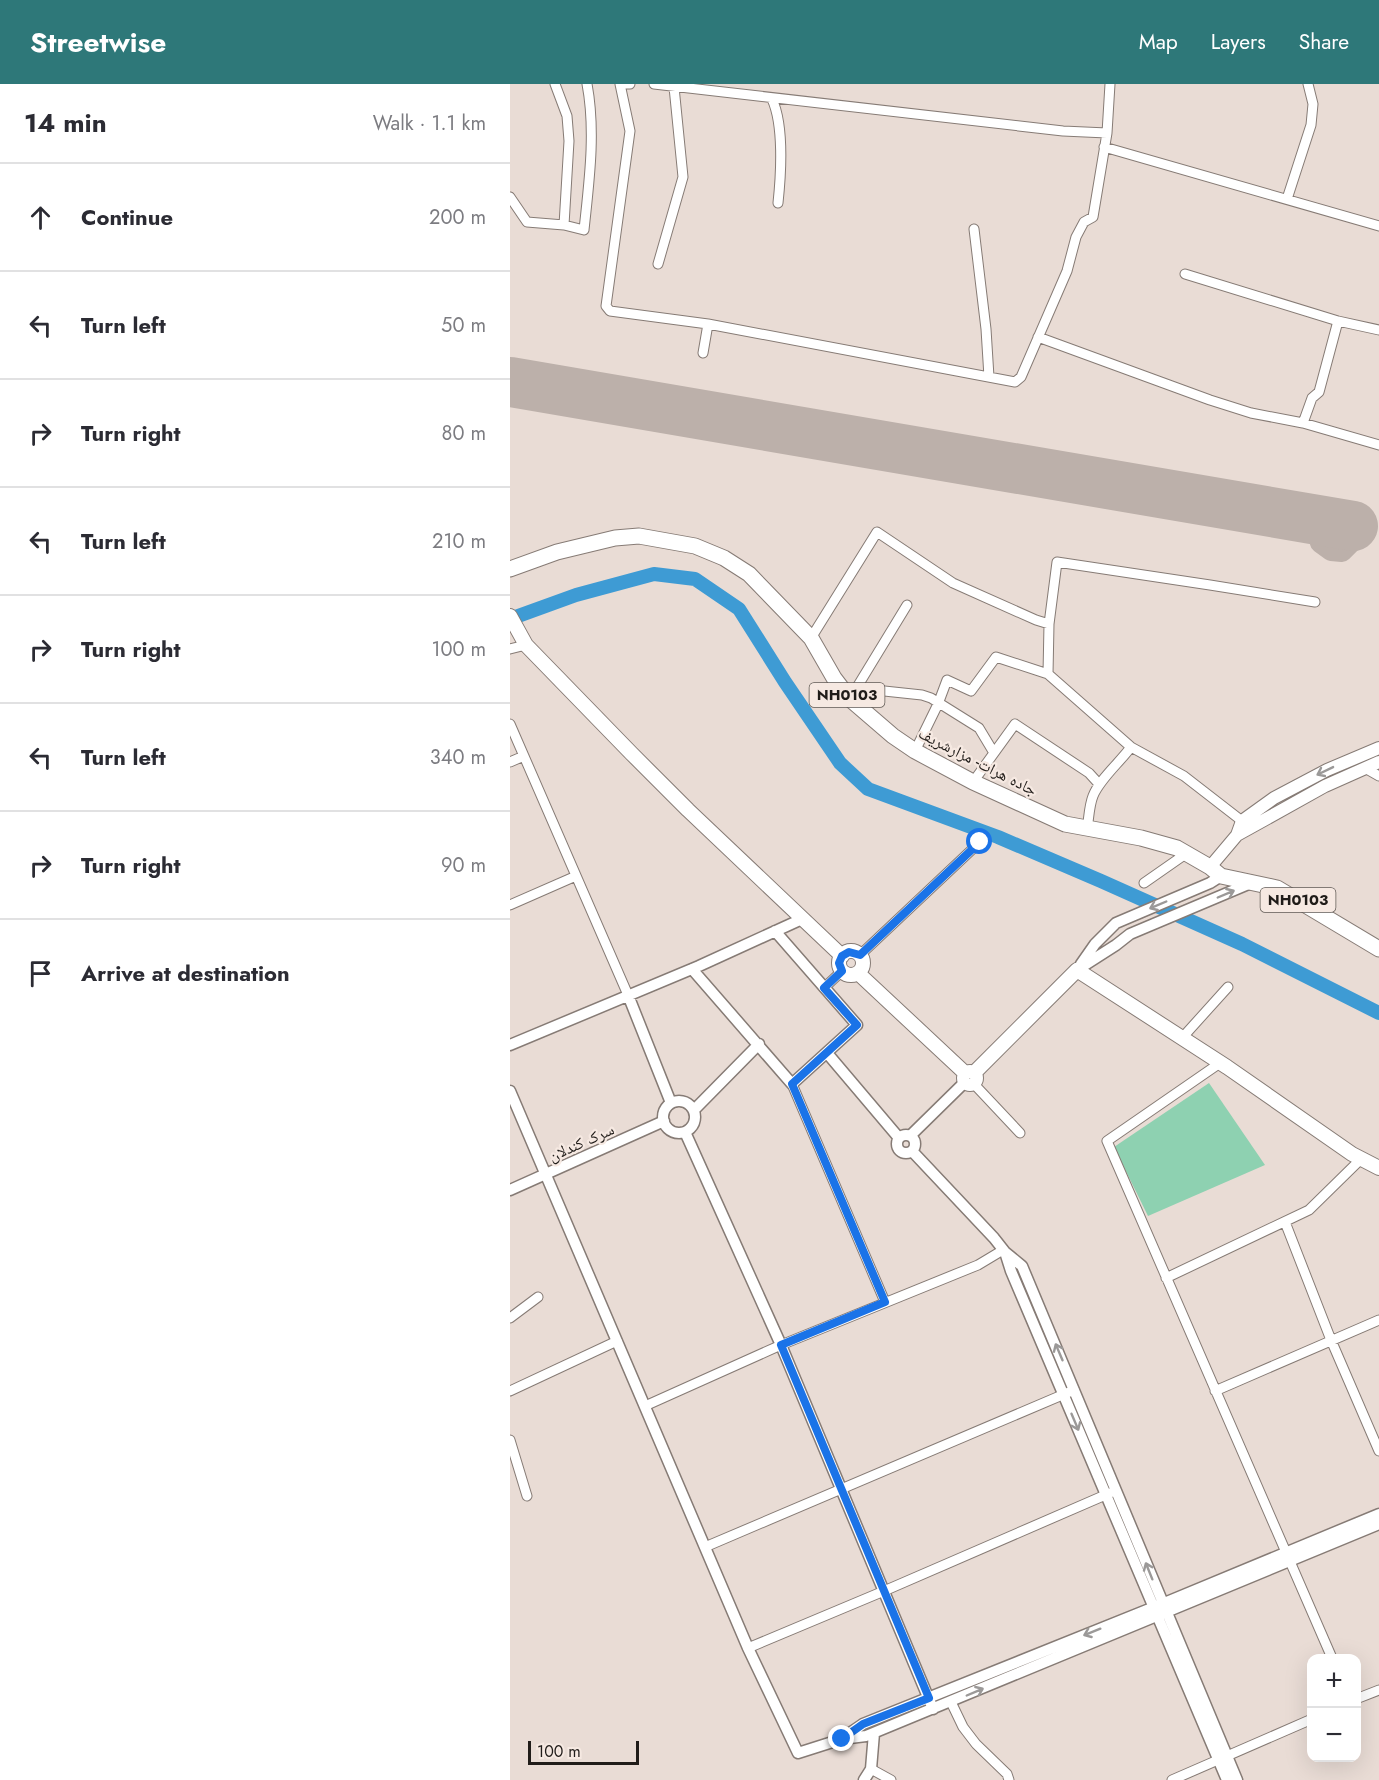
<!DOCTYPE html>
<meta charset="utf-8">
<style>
:root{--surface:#fff;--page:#f2f2f3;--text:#2b2b33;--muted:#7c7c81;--line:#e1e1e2;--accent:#2e7879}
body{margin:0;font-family:Jost,"Noto Naskh Arabic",sans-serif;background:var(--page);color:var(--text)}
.controls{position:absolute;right:18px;bottom:18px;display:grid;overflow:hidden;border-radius:12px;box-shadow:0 6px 24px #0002}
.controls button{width:54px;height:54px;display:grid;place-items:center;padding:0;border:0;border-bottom:2px solid var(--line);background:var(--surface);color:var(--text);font:30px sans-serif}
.scale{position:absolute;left:18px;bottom:15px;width:111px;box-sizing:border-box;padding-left:6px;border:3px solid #201c19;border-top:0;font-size:16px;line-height:21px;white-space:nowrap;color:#201c19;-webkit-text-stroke:4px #f6e9e2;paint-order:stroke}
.stop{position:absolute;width:18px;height:18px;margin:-14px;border:4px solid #1a73e8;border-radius:50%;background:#fff}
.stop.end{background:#1a73e8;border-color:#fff;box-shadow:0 2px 6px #0008}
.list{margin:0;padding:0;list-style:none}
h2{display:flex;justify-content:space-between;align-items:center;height:78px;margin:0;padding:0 24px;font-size:26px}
h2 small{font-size:20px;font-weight:400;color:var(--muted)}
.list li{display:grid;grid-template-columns:39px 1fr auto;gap:18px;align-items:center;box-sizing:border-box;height:108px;padding:0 24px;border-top:2px solid var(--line)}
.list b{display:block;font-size:22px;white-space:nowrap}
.list em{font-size:20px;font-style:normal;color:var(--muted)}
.icon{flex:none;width:33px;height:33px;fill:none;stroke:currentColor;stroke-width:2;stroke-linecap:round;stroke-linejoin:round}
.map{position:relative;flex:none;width:869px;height:1696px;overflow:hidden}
header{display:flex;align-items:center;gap:36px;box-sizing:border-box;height:84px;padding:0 30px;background:var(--accent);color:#fff}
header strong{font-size:28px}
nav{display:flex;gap:33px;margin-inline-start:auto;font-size:21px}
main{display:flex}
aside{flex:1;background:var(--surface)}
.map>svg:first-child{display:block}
.park{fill:#8ed1b1}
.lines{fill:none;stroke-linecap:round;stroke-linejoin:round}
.river{stroke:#3e9bd4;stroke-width:14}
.taxiway{stroke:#bcb0aa;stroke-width:20}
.runway{stroke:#bcb0aa;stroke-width:50}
.minor-casing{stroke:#867b75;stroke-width:11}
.tertiary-casing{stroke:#867b75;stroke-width:13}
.secondary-casing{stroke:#867b75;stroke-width:14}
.primary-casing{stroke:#867b75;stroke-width:16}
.trunk-casing{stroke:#867b75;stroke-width:17}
.minor{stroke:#fff;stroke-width:9}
.tertiary{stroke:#fff;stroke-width:10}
.secondary{stroke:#fff;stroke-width:12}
.primary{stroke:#fff;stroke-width:14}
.trunk{stroke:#fff;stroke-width:15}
.oneway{stroke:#9b9998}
.route{stroke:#1a73e8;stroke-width:8}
.labels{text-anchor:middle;stroke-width:4.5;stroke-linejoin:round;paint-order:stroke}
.shield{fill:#f6e9e2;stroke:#605a55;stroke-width:1.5}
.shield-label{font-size:15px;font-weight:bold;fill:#201c19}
.street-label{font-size:16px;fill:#201c19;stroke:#f6e9e2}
</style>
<header>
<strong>Streetwise</strong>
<nav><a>Map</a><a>Layers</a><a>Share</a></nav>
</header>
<main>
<aside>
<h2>14 min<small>Walk · 1.1 km</small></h2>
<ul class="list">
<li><svg class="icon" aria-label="ahead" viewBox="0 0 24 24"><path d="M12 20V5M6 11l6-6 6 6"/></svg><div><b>Continue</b></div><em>200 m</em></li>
<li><svg class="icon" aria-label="left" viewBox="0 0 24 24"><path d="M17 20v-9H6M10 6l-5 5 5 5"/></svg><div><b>Turn left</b></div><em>50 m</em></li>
<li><svg class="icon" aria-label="right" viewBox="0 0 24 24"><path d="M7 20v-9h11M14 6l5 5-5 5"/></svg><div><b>Turn right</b></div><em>80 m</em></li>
<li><svg class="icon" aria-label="left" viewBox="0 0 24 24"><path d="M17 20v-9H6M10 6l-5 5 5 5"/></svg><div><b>Turn left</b></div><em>210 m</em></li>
<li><svg class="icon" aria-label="right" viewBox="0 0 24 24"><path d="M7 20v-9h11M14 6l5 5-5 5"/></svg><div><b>Turn right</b></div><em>100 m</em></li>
<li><svg class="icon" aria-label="left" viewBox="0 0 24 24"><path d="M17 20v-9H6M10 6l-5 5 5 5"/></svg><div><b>Turn left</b></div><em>340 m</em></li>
<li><svg class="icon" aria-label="right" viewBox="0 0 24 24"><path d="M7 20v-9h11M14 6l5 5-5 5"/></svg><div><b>Turn right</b></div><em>90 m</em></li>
<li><svg class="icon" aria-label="arrive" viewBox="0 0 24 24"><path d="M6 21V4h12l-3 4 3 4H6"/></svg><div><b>Arrive at destination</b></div></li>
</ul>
</aside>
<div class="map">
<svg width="869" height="1696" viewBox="0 0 869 1696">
<rect width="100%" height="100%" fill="#e9dcd5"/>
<!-- park -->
<path class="park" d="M699 999 755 1081 638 1132 604 1063Z"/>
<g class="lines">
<!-- river -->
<path class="river" d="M0 535 66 511 144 490 185 495 229 525 275 598 330 679 358 705 488 753 591 797 732 860 869 929"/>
<!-- taxiway -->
<path class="taxiway" d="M809 437 808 449 810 459 821 467 832 468 841 459 843 442"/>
<!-- runway -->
<path class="runway" d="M0 298 843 442"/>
<!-- minor casing -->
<g class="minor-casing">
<path id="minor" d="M45 0 57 32 59 57 54 141
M120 0H110L120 47 96 222 100 227 198 240 505 298 511 293 557 187 566 153 574 138 583 133 597 49 600 0
M144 0 553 47 597 49
M262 15C274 41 271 91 268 119
M594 63 869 142
M0 113 17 138 54 141 74 146C79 98 86 48 77 0
M777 115 801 41 803 20 798 0
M464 145 476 245 479 293
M148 180 173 93 164 3
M675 190 828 237 869 246
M528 253 700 316 741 329 793 339 869 361
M193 269 198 240
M793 339 802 314 809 308 828 237
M301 554 367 448 443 499 526 536 539 540
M0 565 16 561
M346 604 412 611 421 614 469 644 484 669
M344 608 397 521
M0 640 118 911
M621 663 674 692 732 737
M405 667 428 620 437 596 461 607 486 573 538 590
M0 678 14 672
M855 684 869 692
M463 698 505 640 579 689 589 700
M577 745C579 734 579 722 583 712 589 696 610 678 621 663L538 590 539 540 547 478 700 501 805 518
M634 799 677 769
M0 821 66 792
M350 871 470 758
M314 904 332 887
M672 954 718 903
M710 979 597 1057 822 1574
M463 999 510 1049
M282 1000 375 1218
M775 1138 821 1256 869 1367
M656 1194 799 1126 851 1075
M0 1234 28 1213
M0 1307 107 1257
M705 1307 869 1236
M135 1322 271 1261 468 1181 493 1166
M0 1356 17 1412
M195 1463 564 1306
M238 1564 374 1507 600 1409
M846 1615 869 1606
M441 1618 453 1643 466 1660 497 1690 499 1696
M361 1685 381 1696
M662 1696 802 1635"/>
</g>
<!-- tertiary casing -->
<g class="tertiary-casing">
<path id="tertiary" d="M571 880 585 860 606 839 700 799 711 792
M182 885 282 1000 347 941 265 847
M567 886 606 861 620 850 741 799
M118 911 161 1019
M0 961 189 882 292 835
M317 969 389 1054
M0 1007 238 1564 288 1669 332 1655 356 1652 869 1440
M153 1033a16 16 0 1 1 32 0a16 16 0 1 1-32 0Z
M184 1026 249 960
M175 1048 271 1261 423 1625
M387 1060a9 9 0 1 1 18 0a9 9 0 1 1-18 0Z
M400 1052 455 998
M402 1067 484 1154 495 1168 512 1182 727 1696
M0 1106 154 1037
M495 1168 501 1187 717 1696
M334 1653 353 1640 652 1520 869 1430
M354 1696 361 1685 364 1649"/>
</g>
<!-- secondary casing -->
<g class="secondary-casing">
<path id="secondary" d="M727 751 815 702 869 678
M700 783 727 751 732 737 764 714 817 686 869 664"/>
</g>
<!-- primary casing -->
<g class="primary-casing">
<path id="primary" d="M0 532 16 561 121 669 178 726 332 872
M329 879a12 12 0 1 1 24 0a12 12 0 1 1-24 0Z
M348 889 455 989
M454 994a6 6 0 1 1 12 0a6 6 0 1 1-12 0Z
M464 989 567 886 717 983 842 1070 869 1084"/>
</g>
<!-- trunk casing -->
<g class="trunk-casing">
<path id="trunk" d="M0 485 47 468 105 454 129 452 185 462 214 474 239 490 301 554 324 594 340 615 383 652 405 667 463 698 555 740 631 754 667 764 700 783 711 792 767 804 869 865"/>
</g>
<!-- minor -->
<use href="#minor" class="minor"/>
<!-- tertiary -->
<use href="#tertiary" class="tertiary"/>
<!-- secondary -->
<use href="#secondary" class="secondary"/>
<!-- primary -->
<use href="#primary" class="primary"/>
<!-- trunk -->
<use href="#trunk" class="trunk"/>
</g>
<!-- one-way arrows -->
<defs><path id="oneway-shaft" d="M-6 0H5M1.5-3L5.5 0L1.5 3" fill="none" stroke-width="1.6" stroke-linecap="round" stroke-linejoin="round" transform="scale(1.5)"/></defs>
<g class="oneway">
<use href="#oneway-shaft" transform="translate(815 687) rotate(154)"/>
<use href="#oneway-shaft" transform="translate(716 810) rotate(-23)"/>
<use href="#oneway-shaft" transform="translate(648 821) rotate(157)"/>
<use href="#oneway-shaft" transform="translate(549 1268) rotate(-113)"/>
<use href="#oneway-shaft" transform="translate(565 1338) rotate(67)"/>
<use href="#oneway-shaft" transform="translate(639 1487) rotate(-112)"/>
<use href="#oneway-shaft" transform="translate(582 1548) rotate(158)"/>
<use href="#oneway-shaft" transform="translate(465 1608) rotate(-23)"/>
</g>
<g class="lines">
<!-- route -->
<path class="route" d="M332 1655 353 1640 419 1614 271 1261 375 1218 282 1000 347 941 314 904 332 887 329 879 332 872 339 868 350 871 470 758"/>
</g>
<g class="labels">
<!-- shield labels -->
<g class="shield">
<rect x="299.5" y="599" width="75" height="24" rx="4.5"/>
<rect x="750.5" y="804" width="75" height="24" rx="4.5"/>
</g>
<g class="shield-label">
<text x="337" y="616">NH0103</text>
<text x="788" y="821">NH0103</text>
</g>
<!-- street labels -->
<g class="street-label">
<text transform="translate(468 677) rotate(27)" y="6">جاده هرات- مزارشریف</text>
<text transform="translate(71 1058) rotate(-24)" y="6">سرک کندلان</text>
</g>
</g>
</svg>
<div class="controls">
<button>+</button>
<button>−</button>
</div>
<div class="scale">100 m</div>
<div class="stop" style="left:470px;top:758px"></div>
<div class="stop end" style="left:332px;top:1655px"></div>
</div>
</main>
